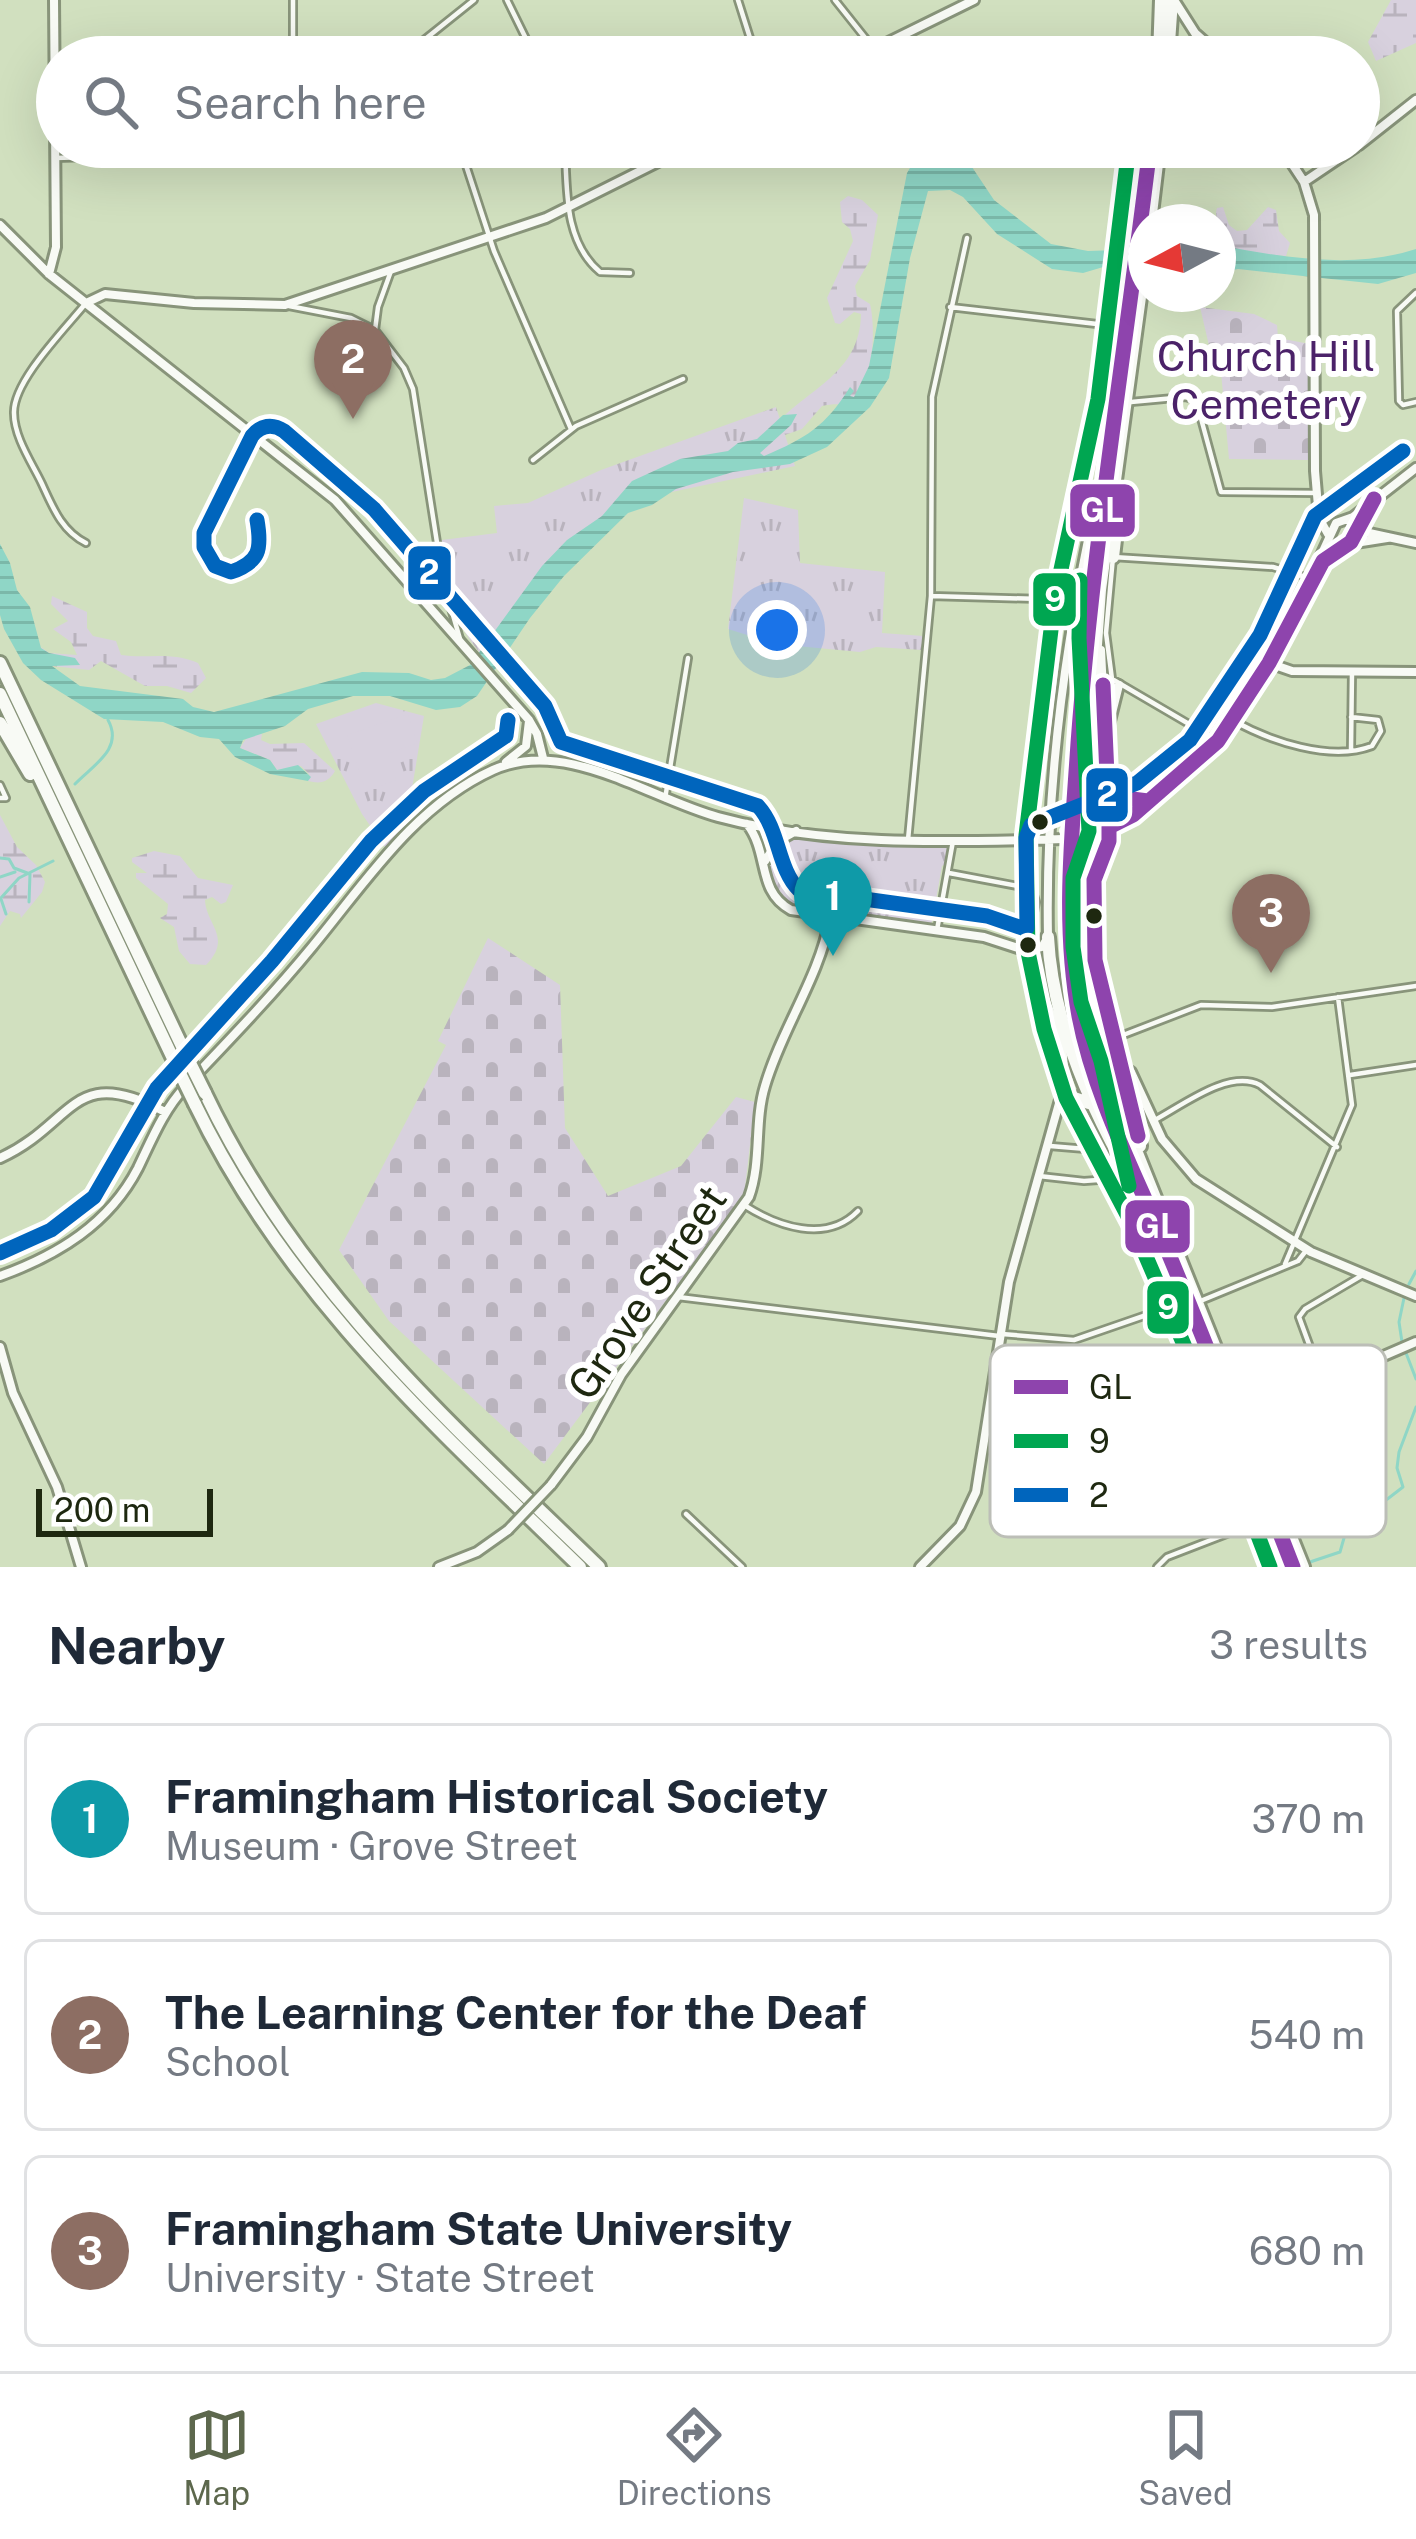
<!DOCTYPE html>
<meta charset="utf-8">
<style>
:root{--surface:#fff;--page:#f2f2f3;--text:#1f2937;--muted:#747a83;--line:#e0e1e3;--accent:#5d684d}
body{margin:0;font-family:"Public Sans",sans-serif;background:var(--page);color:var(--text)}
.compass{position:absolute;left:1128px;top:204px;width:108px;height:108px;border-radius:50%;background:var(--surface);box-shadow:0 12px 48px #0002;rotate:263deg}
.scale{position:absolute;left:36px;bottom:30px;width:177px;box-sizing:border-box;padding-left:12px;border:6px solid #1e2810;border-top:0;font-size:33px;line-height:42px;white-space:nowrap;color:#1e2810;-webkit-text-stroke:9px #fff;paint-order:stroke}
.you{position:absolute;left:777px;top:630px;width:42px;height:42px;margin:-30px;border:9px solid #fff;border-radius:50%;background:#1a73e8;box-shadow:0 0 0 18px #1a73e833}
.badge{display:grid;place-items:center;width:78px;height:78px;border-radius:50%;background:var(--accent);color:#fff;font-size:39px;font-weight:700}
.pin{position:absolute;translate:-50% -99px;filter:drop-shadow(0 3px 6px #0008)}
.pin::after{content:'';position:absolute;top:63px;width:42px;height:36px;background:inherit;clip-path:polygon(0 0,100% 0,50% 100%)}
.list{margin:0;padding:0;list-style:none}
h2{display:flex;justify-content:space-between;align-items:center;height:156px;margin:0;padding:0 48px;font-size:51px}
h2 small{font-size:39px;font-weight:400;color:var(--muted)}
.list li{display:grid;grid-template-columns:78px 1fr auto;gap:36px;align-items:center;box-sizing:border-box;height:192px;margin:0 24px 24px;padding:0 24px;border:3px solid var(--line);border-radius:18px}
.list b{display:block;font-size:45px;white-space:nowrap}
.list p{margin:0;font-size:39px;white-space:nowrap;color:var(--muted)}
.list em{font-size:39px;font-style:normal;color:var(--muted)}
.icon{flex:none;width:66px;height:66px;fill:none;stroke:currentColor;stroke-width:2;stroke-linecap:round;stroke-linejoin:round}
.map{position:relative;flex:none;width:1416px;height:1567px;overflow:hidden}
.search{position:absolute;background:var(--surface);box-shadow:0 12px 48px #0002;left:36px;right:36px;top:36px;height:132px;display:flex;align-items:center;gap:30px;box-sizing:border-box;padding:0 42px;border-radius:66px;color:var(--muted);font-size:45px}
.sheet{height:804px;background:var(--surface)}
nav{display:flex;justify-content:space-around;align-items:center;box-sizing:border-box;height:168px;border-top:3px solid var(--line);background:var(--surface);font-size:33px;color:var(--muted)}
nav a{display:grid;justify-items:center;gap:6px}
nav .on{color:var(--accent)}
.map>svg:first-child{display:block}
.wetland{fill:url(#wetland-marsh)}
.cemetery{fill:url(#cemetery-stones)}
.park{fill:url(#park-tufts)}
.garden{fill:#d8d1de}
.water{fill:url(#water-rules)}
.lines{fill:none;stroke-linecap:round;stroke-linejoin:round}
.stream{stroke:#8fd6c6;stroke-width:3}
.street-casing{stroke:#88947a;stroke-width:10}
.secondary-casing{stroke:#88947a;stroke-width:14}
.highway-casing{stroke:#88947a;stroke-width:18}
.street{stroke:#f8faf5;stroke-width:4.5}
.secondary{stroke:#f8faf5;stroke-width:8}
.highway{stroke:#f8faf5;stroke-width:12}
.secondary-bridge-casing{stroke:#88947a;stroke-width:14;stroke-linecap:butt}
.highway-bridge-casing{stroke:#88947a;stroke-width:18;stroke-linecap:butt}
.secondary-bridge{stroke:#f8faf5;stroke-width:8}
.highway-bridge{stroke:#f8faf5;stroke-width:12}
.bus-1-casing{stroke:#fff;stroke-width:24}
.bus-2-casing{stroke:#fff;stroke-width:24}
.bus-3-casing{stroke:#fff;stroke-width:24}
.bus-1{stroke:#8e44ad;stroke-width:15}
.bus-2{stroke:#00a651;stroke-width:15}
.bus-3{stroke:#0065bd;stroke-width:15}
.bus-dot{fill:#1e2810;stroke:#fff;stroke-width:4.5}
.labels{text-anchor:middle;stroke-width:12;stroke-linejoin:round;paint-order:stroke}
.park-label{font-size:42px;fill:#4b2269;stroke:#fff}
.street-label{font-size:42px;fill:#1e2810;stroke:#fff}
.key{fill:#fff;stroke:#bcbeb7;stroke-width:3}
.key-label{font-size:33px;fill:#1e2810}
.line-badge{stroke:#fff;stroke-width:4.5}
.badge-label{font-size:33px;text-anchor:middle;font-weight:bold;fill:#fff}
</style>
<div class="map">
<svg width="1416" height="1567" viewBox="0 0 1416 1567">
<defs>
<pattern id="wetland-marsh" width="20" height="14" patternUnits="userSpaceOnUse" patternTransform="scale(3)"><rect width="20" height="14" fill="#d8d1de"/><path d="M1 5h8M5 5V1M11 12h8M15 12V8" fill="none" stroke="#b9b3bd"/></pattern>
<pattern id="cemetery-stones" width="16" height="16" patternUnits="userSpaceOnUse" patternTransform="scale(3)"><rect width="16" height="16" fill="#d8d1de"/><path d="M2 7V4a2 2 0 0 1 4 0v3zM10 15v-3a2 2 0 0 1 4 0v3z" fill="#b9b3bd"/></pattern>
<pattern id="park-tufts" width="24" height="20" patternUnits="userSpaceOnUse" patternTransform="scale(3)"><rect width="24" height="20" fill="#d8d1de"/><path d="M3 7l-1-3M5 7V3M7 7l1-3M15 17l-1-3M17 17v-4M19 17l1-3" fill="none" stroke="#b9b3bd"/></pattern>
<pattern id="water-rules" width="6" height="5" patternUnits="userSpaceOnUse" patternTransform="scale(3)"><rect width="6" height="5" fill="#8fd6c6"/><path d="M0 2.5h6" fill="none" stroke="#7bb8a9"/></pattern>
</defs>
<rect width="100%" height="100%" fill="#d1e0bf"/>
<!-- wetland -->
<path class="wetland" d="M1391 0H1416V43L1376 61 1368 42Z
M848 196 862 200 878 215 870 260 855 286 857 296 870 304C876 329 874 383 851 400 843 406 832 403 822 406L802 429 779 437 773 427C808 388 860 374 861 314L854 312 840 324 835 323 827 298 853 241 850 229 842 222 840 202Z
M1223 207 1229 225 1237 231 1247 230 1268 207 1276 210 1279 231 1290 243 1286 256 1248 253 1218 245 1216 212 1217 208Z
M52 596 87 612V628L93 636 116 641 121 655C146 659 172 651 198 663L206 678 191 693 167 686H145L101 661 89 670 52 666 41 647 49 653 77 655 71 642 53 629 68 621 51 604Z
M262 734 261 740 270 744 304 743 335 771C328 783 320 784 308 781L309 774 301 766 277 770 270 760 240 748 248 736Z
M0 815 17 847 36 865 45 882 42 892 21 918 20 914 10 911 0 926Z
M154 851 180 856 198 878 233 885 226 902 221 904 212 897 205 900C206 925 233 937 206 965L190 964 179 951 174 927 160 918 167 914 168 904 136 878V873H147L132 862V858Z"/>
<!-- cemetery -->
<path class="cemetery" d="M1200 307 1254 314 1277 325 1278 338 1310 344 1309 460 1229 459 1219 350H1210Z
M488 938 560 985 565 1128 608 1196 681 1166 736 1097 755 1102 744 1196 544 1464 389 1321 339 1250 446 1045 438 1041Z"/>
<!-- park -->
<path class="park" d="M776 407 795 466 667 493 636 505 525 604 495 670C454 626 445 599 442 540L497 533 494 506 528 503 601 470Z
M744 498 798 510 800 563 885 572 882 633 923 636 922 650 876 647 860 652 776 644 728 629Z
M376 703 424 716 406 825 385 847 362 814 316 724Z
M797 836 946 848 950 850V861L942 866 932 922 927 926 798 909C765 892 757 850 797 836Z"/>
<!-- garden -->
<path class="garden" d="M408 714 417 743 388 754 396 780 366 791 347 735Z"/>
<!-- water -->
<path class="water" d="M935 147 962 152 994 200 1051 244 1088 251 1146 249V267L1110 265 1083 273 1052 269 997 234 963 197 950 190 928 191 910 258 889 378 870 407 827 447 790 464 733 472 676 489 652 505 628 513 564 576 530 618 477 696 460 707 436 710 390 696H353L308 709 285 726 243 740 240 748 270 760 277 770 298 765 311 777 308 781 270 774 235 757 219 739 200 737 163 722 104 719 41 680 23 663 4 629 0 615V544L10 563 17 590 30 607 41 648 49 653 75 658 80 665 52 666 80 686 183 699 193 707 214 712 362 672 409 673 431 680 445 678 470 665 542 566 567 540 602 516 632 481 680 459 728 451 738 443 757 439 783 415 797 414 791 425 760 453 764 456C806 438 825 427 850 387L854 391 850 396 854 397 869 366 907 173 921 149Z
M1218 245C1282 257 1352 270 1416 249V273L1378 284 1238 269 1218 273Z"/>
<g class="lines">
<!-- stream -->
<path class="stream" d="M75 784C93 765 124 749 108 720
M0 858 9 859 14 868 30 874 29 902
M0 877 15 872
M0 899 19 878 53 861
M1 899 6 914
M1409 1284 1416 1271
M1402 1342 1399 1322 1404 1298
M1406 1353 1416 1379
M1310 1562 1340 1552 1346 1531 1403 1487 1397 1468 1399 1452 1416 1407"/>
<!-- street casing -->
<g class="street-casing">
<path id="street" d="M507 0 535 57
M738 0 756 57
M835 0 874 49
M293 57V0
M421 57 424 40 474 0
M460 147 494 251 571 429
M565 147C567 190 564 242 600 272L630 273
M55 158 124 156 150 147
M391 271 378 307 375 330 404 368 413 389 443 581 460 639
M1416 293 1397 311 1399 401 1403 405 1416 402
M86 303C65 329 13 381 14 413 14 437 32 463 42 484 53 508 62 531 86 543
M289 306 351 318 375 330
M950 307 1123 327
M1131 402 1185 397 1196 400 1221 492 1317 493
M533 460 576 426 683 379
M931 596 1075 600
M426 603 443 581
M1232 720C1270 741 1330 762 1372 746L1381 731 1378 720 1351 717
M1218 741 1112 679 1106 633 1113 557 1273 567 1312 579
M1351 750 1352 672
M0 785 6 798H0
M665 799 688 658
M908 840 931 596 932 397 967 238
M949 873 1023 887 1033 892 1036 902 1027 948
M937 930 953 841
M1118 1037 1201 1005 1272 1007 1416 986
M1350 1075 1416 1065
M1153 1121C1182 1106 1228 1069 1260 1085L1337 1147
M1039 1176 1084 1181 1112 1179 1108 1163 1098 1150 1050 1146
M744 1205C777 1226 826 1244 858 1211
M1285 1264 1352 1105 1338 997
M1361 1276 1305 1309 1299 1317 1364 1494
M678 1297 999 1336
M1198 1302 1298 1261 1305 1252
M1002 1334 1074 1340 1187 1301
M686 1514 742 1567
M1157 1567 1167 1557 1268 1518"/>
</g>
<!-- secondary casing -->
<g class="secondary-casing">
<path id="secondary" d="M1174 0 1195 33 1222 57
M858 57 974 0
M1359 145 1416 100
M1281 147 1304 182 1314 215 1315 471 1319 518 1328 534
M1304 182 1356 147
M0 225 49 274 335 500 529 720 537 734 543 758
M49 274 56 247 54 0
M86 303 105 294 194 303 285 305 546 218 688 147
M1348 519 1355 522 1360 531 1416 543
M1349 544 1370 506
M1313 573 1336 523 1353 517 1416 468
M1269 663 1292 671 1416 672
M1108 729 1119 685
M506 762 526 746 529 721
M1110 782 1124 798 1147 801
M747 824C770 853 756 891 791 910L984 937 1027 951
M1091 824 1136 807
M1109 827C1075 870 1098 1012 1115 1062L1131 1072 1162 1139 1196 1179 1311 1252 1416 1296
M1092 832 1128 819 1218 741 1269 663 1323 561 1349 544 1387 538
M765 861 778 841 796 831
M1097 873 1110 834 1101 650
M1027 951 1042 947 1048 937C1045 782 1067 624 1103 473
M1102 1000 1124 1067
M195 1076C235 1034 275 992 312 947 365 883 414 806 493 770 566 737 648 798 718 817 829 847 950 842 1063 839
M0 1158C75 1124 71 1062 165 1112
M0 1276C58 1255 109 1224 138 1168 152 1139 163 1111 185 1087
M0 1347 13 1393 57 1487 81 1567
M1245 1416 1416 1342
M551 1485 587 1437 621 1375 749 1197C762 1161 754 1122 765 1086 782 1028 819 978 830 919
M439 1567 477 1552 508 1530
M920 1567 960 1526 976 1492 1009 1282 1065 1082 1062 1043 1027 951"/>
</g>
<!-- highway casing -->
<g class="highway-casing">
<path id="highway" d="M1159 57 1161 0
M1168 57 1172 0
M1150 147 1119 403 1089 594 1069 872 1070 957 1080 1021 1105 1101 1213 1360 1293 1567
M1150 222 1159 147
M1146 253 1100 590 1078 889 1086 995 1115 1098 1303 1567
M1113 557 1119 505
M0 663 188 1059
M0 694 178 1069
M0 723 30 774
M1048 937C1052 1016 1084 1093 1122 1162
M1124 1067 1140 1146
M205 1093C297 1287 448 1421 599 1567
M1062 1094 1089 1103
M195 1104C286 1293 432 1423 580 1567"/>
</g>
<!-- street -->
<use href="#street" class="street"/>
<!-- secondary -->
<use href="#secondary" class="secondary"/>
<!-- highway -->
<use href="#highway" class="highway"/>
<!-- secondary-bridge casing -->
<g class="secondary-bridge-casing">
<path id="secondary-bridge" d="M1064 819 1092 815
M1063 831 1091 824
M1063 839 1092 832
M508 1530 551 1485"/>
</g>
<!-- highway-bridge casing -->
<g class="highway-bridge-casing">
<path id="highway-bridge" d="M188 1059 205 1093
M178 1069 195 1104"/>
</g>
<!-- secondary-bridge -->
<use href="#secondary-bridge" class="secondary-bridge"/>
<!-- highway-bridge -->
<use href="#highway-bridge" class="highway-bridge"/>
<!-- bus-1 casing -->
<g class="bus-1-casing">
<path id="bus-1" d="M1150 147C1126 346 1093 544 1078 743 1072 835 1062 925 1079 1016 1094 1095 1134 1171 1165 1245 1210 1352 1251 1459 1293 1567
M1103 685 1107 775 1124 798 1148 801
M1138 1136 1095 960 1094 880 1109 841V827L1133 815 1218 741 1269 663 1323 561 1351 542 1374 499"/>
</g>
<!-- bus-2 casing -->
<g class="bus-2-casing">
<path id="bus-2" d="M1129 147 1098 399 1055 597 1026 835 1028 952 1044 1029 1066 1098 1132 1224 1194 1368 1270 1567
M1080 580 1079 638 1089 831 1073 878V947L1081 1002 1101 1061 1129 1186"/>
</g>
<!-- bus-3 casing -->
<g class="bus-3-casing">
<path id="bus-3" d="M257 520C262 549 260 562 231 572L215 566 204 547V533L252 436C261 425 272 423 284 431L374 509 545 706 561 742 758 806C780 830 777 868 799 890L987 916 1022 928H1027L1026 838 1031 825 1137 783 1190 740 1260 635 1315 516 1403 451
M0 1253 51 1230 94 1197 157 1088 272 961 371 841 424 791 506 736 508 720"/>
</g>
<!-- bus-1 -->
<use href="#bus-1" class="bus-1"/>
<!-- bus-2 -->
<use href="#bus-2" class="bus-2"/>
<!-- bus-3 -->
<use href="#bus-3" class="bus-3"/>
</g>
<!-- markers -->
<g class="bus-dot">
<circle cx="1040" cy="822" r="10"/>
<circle cx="1094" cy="916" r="10"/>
<circle cx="1028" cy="945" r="10"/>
</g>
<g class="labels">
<!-- park labels -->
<g class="park-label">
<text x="1266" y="371">Church Hill<tspan x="1266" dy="48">Cemetery</tspan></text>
</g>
<!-- street labels -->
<g class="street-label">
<text transform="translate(647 1292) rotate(-56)" y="15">Grove Street</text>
</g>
</g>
<!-- legend -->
<rect x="990" y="1345" width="396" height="192" rx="18" class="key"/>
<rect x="1014" y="1380" width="54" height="14" fill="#8e44ad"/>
<rect x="1014" y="1434" width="54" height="14" fill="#00a651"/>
<rect x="1014" y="1488" width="54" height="14" fill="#0065bd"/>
<g class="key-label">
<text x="1089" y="1399">GL</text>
<text x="1089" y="1453">9</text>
<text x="1089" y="1507">2</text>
</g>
<g class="line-badge">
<rect x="1068" y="482" width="69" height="57" rx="12" fill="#8e44ad"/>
<rect x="406" y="544" width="47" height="58" rx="12" fill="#0065bd"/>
<rect x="1031" y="571" width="47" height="57" rx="12" fill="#00a651"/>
<rect x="1084" y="766" width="46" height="58" rx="12" fill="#0065bd"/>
<rect x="1123" y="1198" width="69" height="57" rx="12" fill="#8e44ad"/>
<rect x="1145" y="1279" width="46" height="57" rx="12" fill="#00a651"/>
</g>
<g class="badge-label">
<text x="1102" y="522">GL</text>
<text x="429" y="584">2</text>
<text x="1055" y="611">9</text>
<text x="1107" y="806">2</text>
<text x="1157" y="1238">GL</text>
<text x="1168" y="1319">9</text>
</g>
</svg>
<svg class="compass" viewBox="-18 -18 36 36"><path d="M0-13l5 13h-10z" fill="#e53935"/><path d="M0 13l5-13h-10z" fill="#747a83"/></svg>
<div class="scale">200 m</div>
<div class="you"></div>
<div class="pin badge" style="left:833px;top:956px;background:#0f9aa8">1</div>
<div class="pin badge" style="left:353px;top:419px;background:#8d6e63">2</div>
<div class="pin badge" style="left:1271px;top:973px;background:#8d6e63">3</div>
<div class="search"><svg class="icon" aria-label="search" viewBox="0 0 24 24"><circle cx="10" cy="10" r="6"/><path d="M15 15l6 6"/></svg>Search here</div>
</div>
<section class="sheet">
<h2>Nearby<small>3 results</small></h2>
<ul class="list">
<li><span class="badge" style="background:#0f9aa8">1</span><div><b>Framingham Historical Society</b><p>Museum · Grove Street</p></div><em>370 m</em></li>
<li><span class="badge" style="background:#8d6e63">2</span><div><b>The Learning Center for the Deaf</b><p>School</p></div><em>540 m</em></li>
<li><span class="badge" style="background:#8d6e63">3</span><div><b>Framingham State University</b><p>University · State Street</p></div><em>680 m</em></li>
</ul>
</section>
<nav>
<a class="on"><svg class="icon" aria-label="map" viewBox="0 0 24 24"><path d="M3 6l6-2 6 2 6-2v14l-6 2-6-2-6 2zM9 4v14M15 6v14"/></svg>Map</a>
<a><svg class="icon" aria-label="directions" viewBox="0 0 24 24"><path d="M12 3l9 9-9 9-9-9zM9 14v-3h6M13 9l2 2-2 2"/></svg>Directions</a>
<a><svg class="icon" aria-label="saved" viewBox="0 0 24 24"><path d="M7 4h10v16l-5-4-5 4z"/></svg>Saved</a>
</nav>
